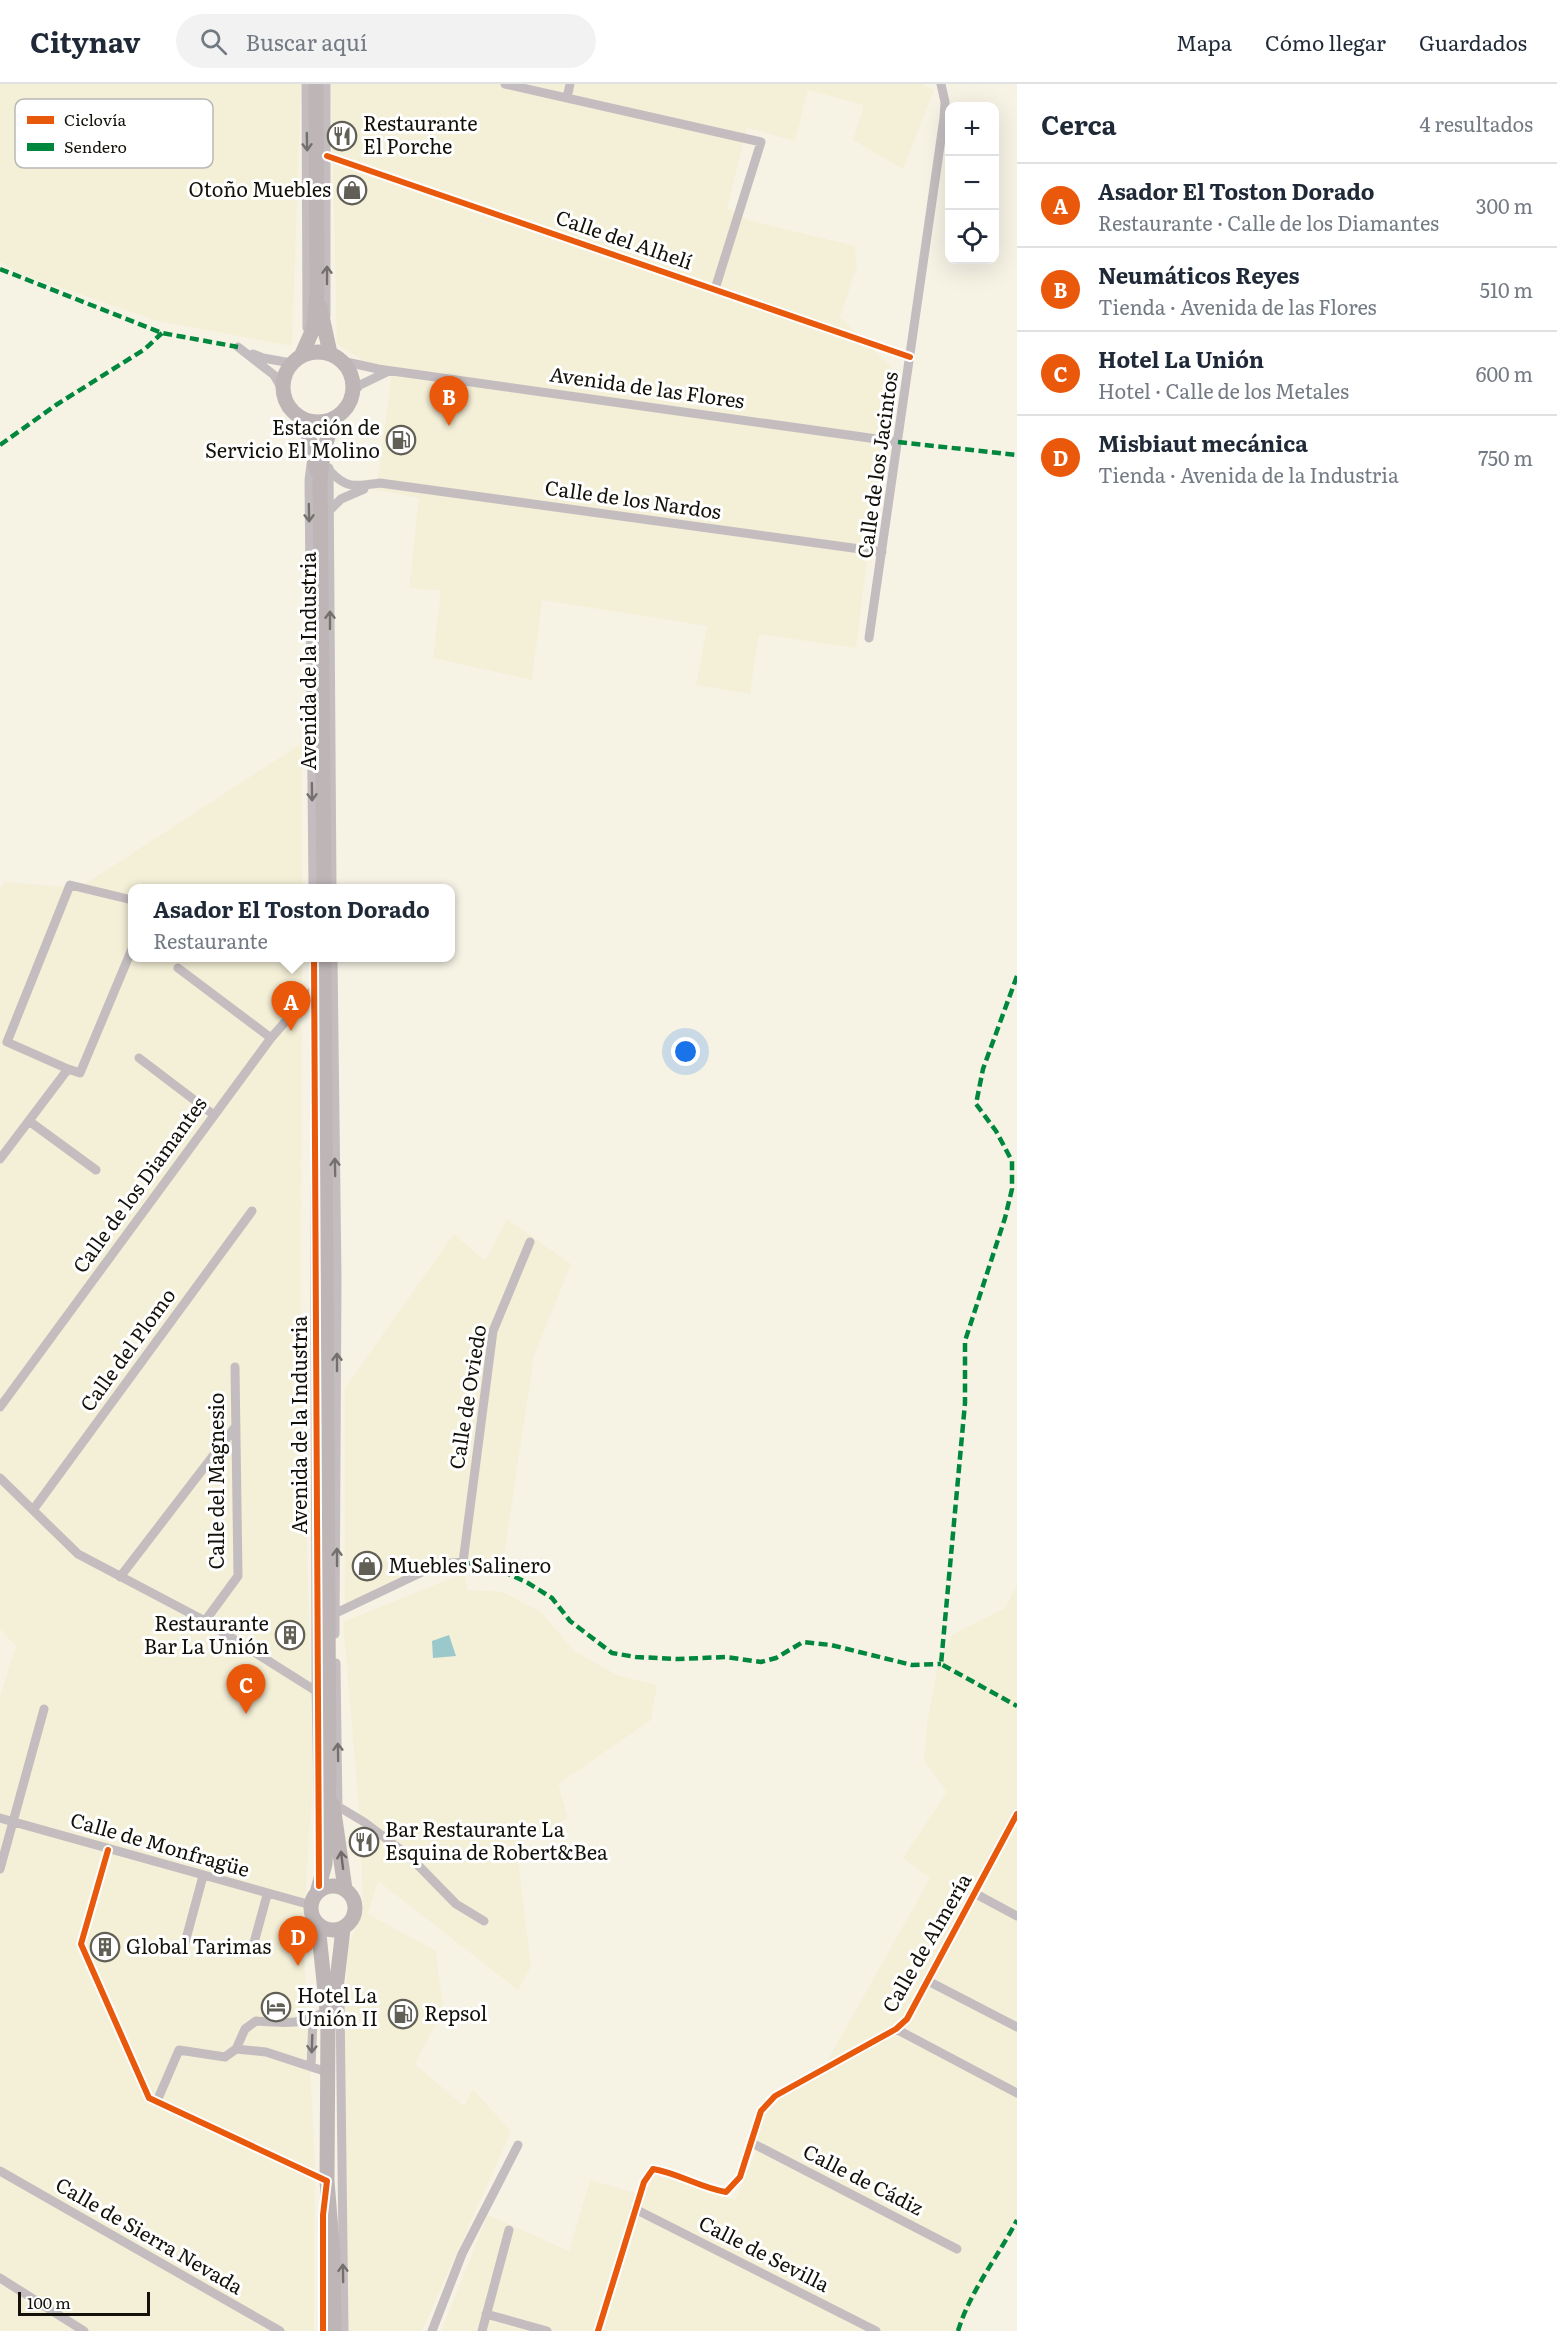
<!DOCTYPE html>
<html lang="es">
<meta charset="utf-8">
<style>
:root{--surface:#fff;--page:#f2f2f3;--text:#1f2937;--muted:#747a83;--line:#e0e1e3;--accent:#ea580c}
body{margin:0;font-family:Literata,serif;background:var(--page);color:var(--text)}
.controls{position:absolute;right:18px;top:18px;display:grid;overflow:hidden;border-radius:12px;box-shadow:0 6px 24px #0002}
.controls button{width:54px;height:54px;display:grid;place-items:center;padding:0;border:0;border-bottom:2px solid var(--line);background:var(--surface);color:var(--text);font:30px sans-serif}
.scale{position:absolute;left:18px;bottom:15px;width:132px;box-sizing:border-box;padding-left:6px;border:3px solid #131109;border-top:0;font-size:16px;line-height:21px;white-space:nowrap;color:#131109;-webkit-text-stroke:4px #fff;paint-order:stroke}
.you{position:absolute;left:686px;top:968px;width:21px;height:21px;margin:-15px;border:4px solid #fff;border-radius:50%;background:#1a73e8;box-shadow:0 0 0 9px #1a73e833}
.badge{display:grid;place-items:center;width:39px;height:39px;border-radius:50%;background:var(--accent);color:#fff;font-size:20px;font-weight:700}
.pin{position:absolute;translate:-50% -50px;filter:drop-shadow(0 2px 3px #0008)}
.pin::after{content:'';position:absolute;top:32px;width:21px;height:18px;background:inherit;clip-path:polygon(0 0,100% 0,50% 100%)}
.popup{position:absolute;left:128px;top:800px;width:327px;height:78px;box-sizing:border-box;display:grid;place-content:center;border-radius:12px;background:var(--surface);filter:drop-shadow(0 2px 4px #0005);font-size:20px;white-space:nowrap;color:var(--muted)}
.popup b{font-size:22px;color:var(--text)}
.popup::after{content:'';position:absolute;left:50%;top:100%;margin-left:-12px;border:12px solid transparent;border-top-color:var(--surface)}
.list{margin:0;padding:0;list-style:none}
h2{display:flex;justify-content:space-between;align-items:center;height:78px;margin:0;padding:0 24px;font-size:26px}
h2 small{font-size:20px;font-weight:400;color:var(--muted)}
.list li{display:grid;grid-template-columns:39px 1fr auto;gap:18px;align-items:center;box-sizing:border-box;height:84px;padding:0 24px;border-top:2px solid var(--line)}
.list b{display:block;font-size:22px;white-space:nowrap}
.list p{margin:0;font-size:20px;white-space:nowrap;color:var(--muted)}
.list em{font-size:20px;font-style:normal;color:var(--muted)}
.icon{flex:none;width:33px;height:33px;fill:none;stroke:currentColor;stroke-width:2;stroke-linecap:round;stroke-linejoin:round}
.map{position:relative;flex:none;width:1017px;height:2247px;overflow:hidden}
header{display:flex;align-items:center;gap:36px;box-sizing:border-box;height:84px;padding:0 30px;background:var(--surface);border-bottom:2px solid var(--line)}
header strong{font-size:28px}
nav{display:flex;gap:33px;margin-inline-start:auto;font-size:21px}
.search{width:420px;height:54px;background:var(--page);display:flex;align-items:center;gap:15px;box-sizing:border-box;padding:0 21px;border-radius:33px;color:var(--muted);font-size:22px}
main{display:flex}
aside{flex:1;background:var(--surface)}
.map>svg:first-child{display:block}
.built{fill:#f4efd7}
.water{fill:#9bc8cb}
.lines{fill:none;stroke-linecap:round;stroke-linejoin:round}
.street{stroke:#c4bdc0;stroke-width:9}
.primary{stroke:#bdb5b6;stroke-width:15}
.quiet{stroke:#00873e;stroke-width:4.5;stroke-dasharray:9 4.5;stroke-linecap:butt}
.cycleway-casing{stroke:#fff;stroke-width:10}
.cycleway{stroke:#e8590c;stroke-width:6}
.oneway{stroke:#74706e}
.oneway2{stroke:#706b68}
.labels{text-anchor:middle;stroke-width:6;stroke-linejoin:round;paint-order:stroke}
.poi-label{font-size:20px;fill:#131109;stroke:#fff;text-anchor:start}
.street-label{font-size:20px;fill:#131109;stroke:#fff}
.key{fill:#fff;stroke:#b8b8b5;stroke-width:1.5}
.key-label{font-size:16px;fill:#131109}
</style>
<header>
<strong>Citynav</strong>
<div class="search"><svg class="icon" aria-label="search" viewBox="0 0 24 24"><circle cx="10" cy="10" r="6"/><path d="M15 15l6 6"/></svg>Buscar aquí</div>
<nav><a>Mapa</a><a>Cómo llegar</a><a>Guardados</a></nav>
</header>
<main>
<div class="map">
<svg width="1017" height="2247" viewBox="0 0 1017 2247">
<rect width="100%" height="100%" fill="#f6f3e5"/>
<!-- built -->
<path class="built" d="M0 0H301L292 262 158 237 18 189 0 177Z
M331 0H922L934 6 903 85 853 56 864 21 808 6 795 57 747 44 727 124 748 136 855 162 857 183 840 233 891 283 856 564 759 550 750 610 696 601 707 542 542 516 532 596 433 574 441 507 409 504 419 414 376 406 393 282 370 281 337 260Z
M302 659V804H132V874H302L301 1226 313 1694 303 1847 315 2080 314 2247H0V1613L16 1562 0 1545V804L5 798 79 804Z
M507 1135 571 1180 534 1272 503 1479 468 1474 345 1522V1304L454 1150 485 1177Z
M464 1489 468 1506 503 1508 541 1528 574 1567 617 1591 657 1601 651 1636 558 1700 568 1734 516 1760 531 1882 518 1906 378 1797 368 1830 436 1867 443 1925 415 1980 464 2022 473 2005 511 2048 422 2247H346L345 1932 348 1862 363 1827 360 1737 343 1538Z
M1017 1501V2131L959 2247H441L488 2131 569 2167 590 2096 643 2111 657 2087 735 2116 756 2068 757 2043 778 2013 820 1990 930 1794 903 1774 947 1708 924 1676 927 1639 938 1581 952 1551 1005 1524Z"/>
<!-- water -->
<path class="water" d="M449 1551 456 1572 433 1574 432 1557Z"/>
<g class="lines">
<!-- street -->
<path class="street" d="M306 0 307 244
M326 0V232
M505 0 761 58 715 205
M567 14 570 0
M327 72 910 273
M238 263 274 291 282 305
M253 270 263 274 291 279
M342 277 378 285 898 358
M352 309 360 301 387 288
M311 380 309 396 313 804
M329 384 332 804
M329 386C347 406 356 402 380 399L882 468
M329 427 341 415 364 405
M869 554 944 34 945 18 941 0
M314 874 316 1607 319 1762
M333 874 337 1194 335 1550
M178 884 271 954
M139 974 214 1031
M68 985 7 958 70 801 132 816
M29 1037 96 1086
M0 1075 68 985 80 989 132 865
M0 1323 271 954 314 905
M0 1394 78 1470 205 1537 316 1607
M33 1426 252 1127
M120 1493 236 1342
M336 1529 439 1480 463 1478 493 1247 530 1158
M205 1537 238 1492 235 1283
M336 1579 338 1727
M339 1723 364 1738 409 1772 456 1820 484 1837
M0 1734 311 1821
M108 1766 81 1860 149 2014 327 2097V2101
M0 1785 44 1625
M976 1810 1017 1832
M183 1866 203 1792
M252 1866 267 1811
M928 1897 1017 1943
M340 1916 344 2247
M896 1945 1017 2009
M236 1965 245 1945 256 1937C282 1939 305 1942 327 1926
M311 1983 313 1936
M157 2017 179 1966 225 1973 236 1965 266 1968 327 1988
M752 2059 957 2165
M0 2087 280 2247
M635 2125 876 2247
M323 2132V2247
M0 2194 84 2247
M486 2230 547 2247
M432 2247 462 2170 518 2061
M482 2247 509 2146
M598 2247 644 2098 653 2085C678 2089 701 2104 726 2108L740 2093 761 2027 775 2012 896 1945 907 1935 1017 1730"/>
<!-- primary -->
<path class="primary" d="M320 223 330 269
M283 303a35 35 0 1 1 70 0a35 35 0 1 1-70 0Z
M302 270 314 243 317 209 316 0
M305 337 317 387
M324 804 320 396 323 370 333 335
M333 1721 345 1805
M311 1824a22 22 0 1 1 44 0a22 22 0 1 1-44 0Z
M317 1809 325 1780 329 1697 324 874
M318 1841 328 1936 327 2097 333 2171 334 2247
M334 1922 343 1845"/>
<!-- quiet -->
<path class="quiet" d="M0 185 162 249 238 263
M898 358 1017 371
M0 361 56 321 145 265 162 249
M1017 892 983 985 976 1020 996 1047 1012 1077V1105L1005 1134 965 1257V1319L941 1580 1017 1622
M463 1478 498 1485 528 1499 552 1514 570 1537 612 1569 636 1573 678 1575 726 1573 761 1578 776 1574 803 1558 831 1561 912 1581 941 1580
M958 2247C970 2207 998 2173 1017 2136"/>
<!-- cycleway casing -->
<g class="cycleway-casing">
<path id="cycleway" d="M327 72 910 273
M314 874 319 1802
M108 1766 81 1860 149 2014 327 2097 323 2131V2247
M598 2247 644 2098 653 2085C678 2089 701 2104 726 2108L740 2093 761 2027 775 2012 896 1945 907 1935 1017 1730"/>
</g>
<!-- cycleway -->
<use href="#cycleway" class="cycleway"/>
</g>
<!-- one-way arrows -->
<defs><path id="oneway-shaft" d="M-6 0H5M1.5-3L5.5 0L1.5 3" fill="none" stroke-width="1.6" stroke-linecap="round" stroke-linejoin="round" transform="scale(1.5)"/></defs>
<g class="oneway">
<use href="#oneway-shaft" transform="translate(307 58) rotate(89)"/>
<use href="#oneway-shaft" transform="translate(327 191) rotate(-90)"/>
<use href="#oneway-shaft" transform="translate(309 429) rotate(89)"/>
<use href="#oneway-shaft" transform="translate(330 536) rotate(-90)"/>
<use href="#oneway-shaft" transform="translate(312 708) rotate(89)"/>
<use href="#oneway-shaft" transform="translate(335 1083) rotate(-91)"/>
<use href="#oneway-shaft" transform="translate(337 1278) rotate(-90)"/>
<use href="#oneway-shaft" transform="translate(337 1473) rotate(-90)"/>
<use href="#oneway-shaft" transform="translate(338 1668) rotate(-91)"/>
<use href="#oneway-shaft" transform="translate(312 1960) rotate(92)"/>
<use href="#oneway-shaft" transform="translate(343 2189) rotate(-91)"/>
</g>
<use class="oneway2" href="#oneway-shaft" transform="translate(342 1776) rotate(-97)"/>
<!-- icons -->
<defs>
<g id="restaurant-ring" transform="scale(1.5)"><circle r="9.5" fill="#fff" stroke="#626056" stroke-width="1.5"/><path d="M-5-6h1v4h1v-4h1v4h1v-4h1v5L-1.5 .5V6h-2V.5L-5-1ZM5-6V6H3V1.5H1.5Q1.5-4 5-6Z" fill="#626056"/></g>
<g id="shop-ring" transform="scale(1.5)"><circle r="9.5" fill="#fff" stroke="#626056" stroke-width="1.5"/><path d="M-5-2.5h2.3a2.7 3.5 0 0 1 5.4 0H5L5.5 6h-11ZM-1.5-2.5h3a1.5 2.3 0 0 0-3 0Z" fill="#626056"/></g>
<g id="fuel-ring" transform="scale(1.5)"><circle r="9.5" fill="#fff" stroke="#626056" stroke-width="1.5"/><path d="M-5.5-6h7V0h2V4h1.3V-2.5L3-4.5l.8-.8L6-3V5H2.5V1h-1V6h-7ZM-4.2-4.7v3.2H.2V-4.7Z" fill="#626056"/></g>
<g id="building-ring" transform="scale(1.5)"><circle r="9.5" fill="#fff" stroke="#626056" stroke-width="1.5"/><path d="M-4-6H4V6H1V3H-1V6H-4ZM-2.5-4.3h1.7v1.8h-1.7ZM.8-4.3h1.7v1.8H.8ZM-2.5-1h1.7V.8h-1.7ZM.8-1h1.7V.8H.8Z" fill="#626056"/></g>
<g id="hotel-ring" transform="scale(1.5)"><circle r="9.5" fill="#fff" stroke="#626056" stroke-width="1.5"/><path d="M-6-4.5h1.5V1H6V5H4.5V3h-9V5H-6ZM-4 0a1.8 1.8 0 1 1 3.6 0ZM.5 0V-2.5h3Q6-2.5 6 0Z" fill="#626056"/></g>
</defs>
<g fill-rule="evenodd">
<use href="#restaurant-ring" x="342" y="52"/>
<use href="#shop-ring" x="352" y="106"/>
<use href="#fuel-ring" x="401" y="356"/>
<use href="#shop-ring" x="367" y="1482"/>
<use href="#building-ring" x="290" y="1551"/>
<use href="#restaurant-ring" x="364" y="1758"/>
<use href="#building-ring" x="105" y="1863"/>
<use href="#hotel-ring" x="276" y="1923"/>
<use href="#fuel-ring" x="403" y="1930"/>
</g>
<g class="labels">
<!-- poi labels -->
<g class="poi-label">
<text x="363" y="47">Restaurante<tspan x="363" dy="23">El Porche</tspan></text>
<text x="331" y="113" text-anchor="end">Otoño Muebles</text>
<text x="380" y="351" text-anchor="end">Estación de<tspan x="380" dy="23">Servicio El Molino</tspan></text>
<text x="388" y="1489">Muebles Salinero</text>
<text x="269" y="1547" text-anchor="end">Restaurante<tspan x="269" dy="23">Bar La Unión</tspan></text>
<text x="385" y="1753">Bar Restaurante La<tspan x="385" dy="23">Esquina de Robert&amp;Bea</tspan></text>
<text x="126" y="1870">Global Tarimas</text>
<text x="297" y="1919">Hotel La<tspan x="297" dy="23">Unión II</tspan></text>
<text x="424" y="1937">Repsol</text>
</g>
<!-- street labels -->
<g class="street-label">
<text transform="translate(624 156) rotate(19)" y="7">Calle del Alhelí</text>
<text transform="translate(647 304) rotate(8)" y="7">Avenida de las Flores</text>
<text transform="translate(878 381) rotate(-82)" y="7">Calle de los Jacintos</text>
<text transform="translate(633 416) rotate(8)" y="7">Calle de los Nardos</text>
<text transform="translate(309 577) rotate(-90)" y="7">Avenida de la Industria</text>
<text transform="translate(140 1101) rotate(-54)" y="7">Calle de los Diamantes</text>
<text transform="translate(128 1266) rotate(-54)" y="7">Calle del Plomo</text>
<text transform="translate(468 1313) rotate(-81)" y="7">Calle de Oviedo</text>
<text transform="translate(300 1341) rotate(-90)" y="7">Avenida de la Industria</text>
<text transform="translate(217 1397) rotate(-90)" y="7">Calle del Magnesio</text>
<text transform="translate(160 1761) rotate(16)" y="7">Calle de Monfragüe</text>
<text transform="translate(927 1859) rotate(-60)" y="7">Calle de Almería</text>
<text transform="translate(863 2096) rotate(27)" y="7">Calle de Cádiz</text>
<text transform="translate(149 2152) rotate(30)" y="7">Calle de Sierra Nevada</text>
<text transform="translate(764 2170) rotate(27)" y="7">Calle de Sevilla</text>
</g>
</g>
<!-- legend -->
<rect x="15" y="15" width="198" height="69" rx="9" class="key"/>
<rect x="27" y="32" width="27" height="8" fill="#e8590c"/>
<rect x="27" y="59" width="27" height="8" fill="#00873e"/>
<g class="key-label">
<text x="64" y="42">Ciclovía</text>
<text x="64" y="69">Sendero</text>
</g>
</svg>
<div class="controls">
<button>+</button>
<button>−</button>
<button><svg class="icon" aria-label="locate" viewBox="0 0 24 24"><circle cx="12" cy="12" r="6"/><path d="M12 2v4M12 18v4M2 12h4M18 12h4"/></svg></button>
</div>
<div class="scale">100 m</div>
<div class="you"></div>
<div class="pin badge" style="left:291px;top:947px">A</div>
<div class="popup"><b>Asador El Toston Dorado</b>Restaurante</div>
<div class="pin badge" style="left:449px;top:342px">B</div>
<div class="pin badge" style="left:246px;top:1630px">C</div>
<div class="pin badge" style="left:298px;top:1882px">D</div>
</div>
<aside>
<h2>Cerca<small>4 resultados</small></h2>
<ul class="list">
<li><span class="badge">A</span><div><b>Asador El Toston Dorado</b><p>Restaurante · Calle de los Diamantes</p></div><em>300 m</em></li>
<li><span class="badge">B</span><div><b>Neumáticos Reyes</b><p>Tienda · Avenida de las Flores</p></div><em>510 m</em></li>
<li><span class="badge">C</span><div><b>Hotel La Unión</b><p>Hotel · Calle de los Metales</p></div><em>600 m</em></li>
<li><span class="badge">D</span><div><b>Misbiaut mecánica</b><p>Tienda · Avenida de la Industria</p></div><em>750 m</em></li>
</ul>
</aside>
</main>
